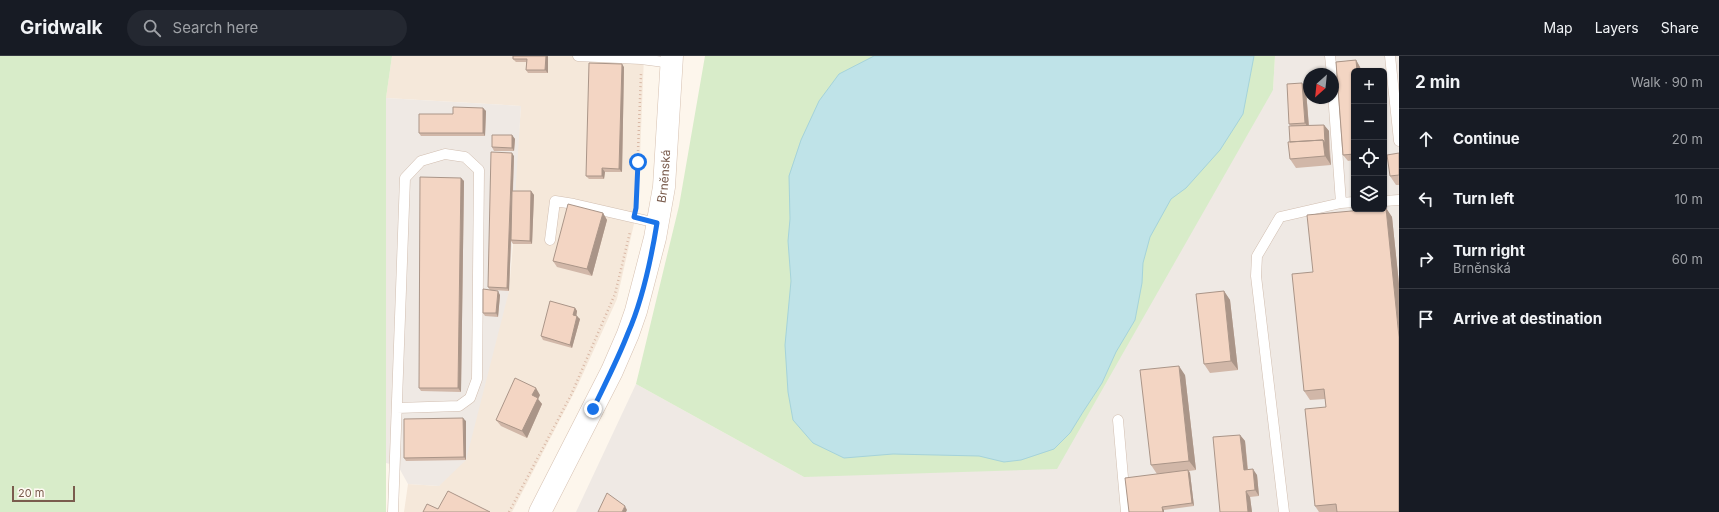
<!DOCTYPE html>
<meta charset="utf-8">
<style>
:root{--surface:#171b24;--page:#242831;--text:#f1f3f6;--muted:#9ea1a6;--line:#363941}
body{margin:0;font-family:Inter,sans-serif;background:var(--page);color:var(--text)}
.controls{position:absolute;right:12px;top:12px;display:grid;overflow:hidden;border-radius:6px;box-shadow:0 1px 3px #0004}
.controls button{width:36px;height:36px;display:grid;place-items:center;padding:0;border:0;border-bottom:1px solid var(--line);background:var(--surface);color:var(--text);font:20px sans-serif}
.compass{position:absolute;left:1303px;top:12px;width:36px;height:36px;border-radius:50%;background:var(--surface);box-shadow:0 1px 3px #0004;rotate:207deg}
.scale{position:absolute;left:12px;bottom:10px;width:63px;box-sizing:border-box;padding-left:4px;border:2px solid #7a5c4d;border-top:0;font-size:11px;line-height:14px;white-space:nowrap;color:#7a5c4d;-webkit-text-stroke:3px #fffaf3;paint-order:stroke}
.stop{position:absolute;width:12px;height:12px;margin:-9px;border:3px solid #1a73e8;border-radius:50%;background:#fff}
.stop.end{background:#1a73e8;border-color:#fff;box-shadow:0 1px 4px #0008}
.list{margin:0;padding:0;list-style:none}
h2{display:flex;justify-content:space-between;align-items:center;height:52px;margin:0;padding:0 16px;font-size:17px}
h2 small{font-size:13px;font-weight:400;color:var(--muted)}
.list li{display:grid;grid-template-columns:26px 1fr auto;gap:12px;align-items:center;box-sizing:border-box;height:60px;padding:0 16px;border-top:1px solid var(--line)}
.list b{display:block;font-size:15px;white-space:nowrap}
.list p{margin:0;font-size:13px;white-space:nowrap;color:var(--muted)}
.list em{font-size:13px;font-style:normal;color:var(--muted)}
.icon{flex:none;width:22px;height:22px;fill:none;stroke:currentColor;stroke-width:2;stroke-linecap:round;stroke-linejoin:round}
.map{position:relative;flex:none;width:1399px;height:456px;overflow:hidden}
header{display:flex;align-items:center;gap:24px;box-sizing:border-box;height:56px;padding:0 20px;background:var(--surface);border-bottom:1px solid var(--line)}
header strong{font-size:19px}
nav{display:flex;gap:22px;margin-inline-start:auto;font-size:14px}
.search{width:280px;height:36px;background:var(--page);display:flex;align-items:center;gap:10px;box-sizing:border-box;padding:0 14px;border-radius:22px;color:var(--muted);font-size:15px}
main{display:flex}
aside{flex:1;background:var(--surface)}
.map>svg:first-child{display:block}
.residential{fill:#f5e8da}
.industrial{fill:#efe9e4;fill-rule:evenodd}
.green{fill:#d8ecc9}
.water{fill:#bfe3e8;stroke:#a5d3da}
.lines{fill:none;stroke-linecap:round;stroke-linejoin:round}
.lane-casing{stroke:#d1beb0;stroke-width:11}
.secondary-casing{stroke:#d6c0b0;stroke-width:23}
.path{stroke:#d9b8a5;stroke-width:2.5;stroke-dasharray:1 3;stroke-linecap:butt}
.lane{stroke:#fff;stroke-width:10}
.secondary{stroke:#fff;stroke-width:22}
.wall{fill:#d1b7a8}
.shaded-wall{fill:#aa9588}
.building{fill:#f3d5c3;stroke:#aa9588}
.route{stroke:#1a73e8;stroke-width:5}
.labels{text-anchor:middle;stroke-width:3;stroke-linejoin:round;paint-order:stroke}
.street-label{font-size:12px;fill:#7a5c4d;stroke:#fffaf3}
</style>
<header>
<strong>Gridwalk</strong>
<div class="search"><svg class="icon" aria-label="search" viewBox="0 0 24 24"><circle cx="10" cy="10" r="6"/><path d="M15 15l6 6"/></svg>Search here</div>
<nav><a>Map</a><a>Layers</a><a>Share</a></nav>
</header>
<main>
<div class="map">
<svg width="1399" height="456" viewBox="0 0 1399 456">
<rect width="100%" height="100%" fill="#fdf6ec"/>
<!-- residential -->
<path class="residential" d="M392 0H644L638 150 617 243 577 331 512 456H404L408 428 439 430 509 235 513 188H532L514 139 521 50 386 42Z"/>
<!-- industrial -->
<path class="industrial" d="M1275 0H1399V456H576L636 328 804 421 1273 34ZM1354 15H1384V153H1354ZM1309 18H1333V42H1309Z
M386 42 521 50 509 235 466 404 439 430 408 428 398 410 386 407Z"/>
<!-- green -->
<path class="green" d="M0 0H392L386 42V456H0Z
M705 0H1275L1273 34 1057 413 804 421 636 328 679 150Z"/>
<!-- water -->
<path class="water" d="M874 0H1254L1243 58 1220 94 1186 132 1171 143 1150 181 1143 207 1142 227 1135 264 1116 296 1102 327 1083 356 1070 377 1054 393 1021 404 1004 406 979 400 893 398 844 402 813 387 793 364 788 336 785 289 791 225 788 185 790 163 789 120 801 84 819 45 839 18Z"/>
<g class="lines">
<!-- lane casing -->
<g class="lane-casing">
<path id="lane" d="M578 0 641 3 672 7
M1330 0 1332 18
M1390 0 1399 85
M1333 37 1341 147
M1384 145 1399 144
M550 184 555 145 574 148 657 167
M1118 364 1126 456
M393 456 405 122 421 105 445 98 465 101 479 114 477 323 470 342 459 350 397 352
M1284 456 1256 220 1257 200 1280 161 1341 147 1354 146"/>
</g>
<!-- secondary casing -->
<g class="secondary-casing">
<g id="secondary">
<path id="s1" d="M540 456 612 315 628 278 636 255 655 182 664 131 672 0"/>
</g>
</g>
<!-- path -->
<path class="path" d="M636 147 641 18
M509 456 571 339 615 238 630 176"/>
<!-- lane -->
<use href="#lane" class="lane"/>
<!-- secondary -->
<use href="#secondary" class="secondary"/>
</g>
<!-- wall -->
<path class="wall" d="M548 0V17H528L526 14V6H516L513 3Z
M1356 4 1360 11 1361 15H1354V104L1348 105 1343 99 1336 6Z
M624 11 622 116H605L604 123H589L586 120Z
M1306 34 1309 70 1324 69 1329 75 1331 109 1296 112 1290 103 1291 70 1289 68Z
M483 52 486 55 485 80H421L419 77 453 58Z
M512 79 515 83 514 95H494L492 91Z
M1399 97V129H1396L1390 120Z
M514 100 513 135H531L534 139 532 188H513L511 185 509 235 493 234 500 239 498 261 485 260 483 257 490 234 488 231Z
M461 122 464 125 461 336 421 335 419 332Z
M1386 152 1392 161 1399 228V456H1319L1315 450 1326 351 1325 343 1310 344 1304 335 1313 216Z
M603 157 607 164 592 220 557 211 553 205Z
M1224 235 1230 244 1238 314 1210 317 1204 308Z
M575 252 577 255 576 260 580 263 572 292 543 284 541 280Z
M1185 319 1196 414 1189 415 1190 417 1194 450 1164 454V456H1129L1157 418 1151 409Z
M540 339 538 343 542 348 527 382 501 370 496 364Z
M466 365V404L406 405 404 402Z
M1240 379 1245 385 1248 413 1257 419 1259 440 1250 441 1252 456H1220Z"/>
<!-- shaded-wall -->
<path class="shaded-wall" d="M546 0H548V17L545 14Z
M1356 4 1360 11 1361 15H1357Z
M622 8 624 11 622 116 619 113Z
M1302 27 1306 34 1309 73 1305 67Z
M483 52 486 55 485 80 483 77Z
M1324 69 1329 75V93L1325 87Z
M512 79 515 83 514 95 512 92Z
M1323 84 1329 93 1331 109 1325 100Z
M512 97 514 100 509 235 507 232Z
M602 112 605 116 604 123 602 120Z
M461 122 464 125 461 336 458 332Z
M531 135 534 139 532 188 530 185Z
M1386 152 1392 161 1399 228V281Z
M603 157 607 164 592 220 587 213Z
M498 235 500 239 498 261 496 257Z
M1224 235 1230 244 1238 314 1231 305Z
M575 252 577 255 576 262 573 259Z
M577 260 580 263 572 292 570 289Z
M1179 310 1185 319 1196 414 1189 405Z
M536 332 540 339 538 343 542 348 527 382 522 375 532 339Z
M463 362 466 365V404L464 401Z
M1240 379 1245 385 1248 420 1244 414Z
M1253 413 1257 419 1259 440 1255 434Z
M1188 414 1190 417 1194 450 1192 447Z
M1246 435 1250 441 1252 456H1248Z
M625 450 627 454 626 456H622Z
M1162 451 1164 454V456H1163Z"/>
<!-- building -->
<path class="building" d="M513 0H546L545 14H526L527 3H513Z
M1356 4 1357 15H1354V98L1343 99 1336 6Z
M589 7 622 8 619 113 602 112V120H586Z
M1302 27 1305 67 1289 68 1287 28Z
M453 51 483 52V77H419V58H453Z
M1324 69 1325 87 1323 84 1290 86 1289 70Z
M492 79H512V92L492 91Z
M1323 84 1325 100 1290 103 1288 86Z
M491 96 512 97 507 232 488 231Z
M1399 97V119L1390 120 1387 99Z
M420 121 461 122 458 332H419Z
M512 135H531L530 185 511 184Z
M568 148 603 157 587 213 553 205Z
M1384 152H1386L1399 281V456H1337L1336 448 1315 450 1305 353 1326 351 1324 333 1304 335 1292 218 1313 216 1307 159 1374 153H1384Z
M483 233 498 235 496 257H483Z
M1224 235 1231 305 1204 308 1196 238Z
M550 245 575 252 573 259 577 260 570 289 541 280Z
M1179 310 1189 405 1151 409 1140 314Z
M515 322 536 332 532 339 538 342 522 375 496 364Z
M463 362 464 401 404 402V363Z
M1240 379 1244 414 1253 413 1255 434 1246 435 1248 456H1220L1213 381Z
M1188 414 1192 447 1162 451 1163 456H1129L1125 422Z
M448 435 490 456H423L427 448 438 453Z
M607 437 625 450 622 456H598Z"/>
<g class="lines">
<!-- route -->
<path class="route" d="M593 353C605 328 618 303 628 277 643 243 651 204 657 167L634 161 636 152 638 106"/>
</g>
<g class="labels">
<!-- street labels -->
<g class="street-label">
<text dy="4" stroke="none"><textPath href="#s1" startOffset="361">Brněnská</textPath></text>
</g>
</g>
</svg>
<div class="controls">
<button>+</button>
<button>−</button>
<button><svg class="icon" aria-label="locate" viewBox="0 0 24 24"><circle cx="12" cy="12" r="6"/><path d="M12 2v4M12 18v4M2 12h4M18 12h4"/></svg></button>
<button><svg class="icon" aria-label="layers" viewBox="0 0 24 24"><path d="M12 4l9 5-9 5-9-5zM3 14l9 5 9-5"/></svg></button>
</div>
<svg class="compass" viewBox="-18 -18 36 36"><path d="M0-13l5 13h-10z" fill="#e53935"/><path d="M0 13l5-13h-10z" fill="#9ea1a6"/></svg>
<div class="scale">20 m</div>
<div class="stop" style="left:638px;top:106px"></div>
<div class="stop end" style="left:593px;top:353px"></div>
</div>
<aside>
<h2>2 min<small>Walk · 90 m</small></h2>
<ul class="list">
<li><svg class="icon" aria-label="ahead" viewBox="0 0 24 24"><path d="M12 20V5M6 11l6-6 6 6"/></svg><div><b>Continue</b></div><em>20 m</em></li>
<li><svg class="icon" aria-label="left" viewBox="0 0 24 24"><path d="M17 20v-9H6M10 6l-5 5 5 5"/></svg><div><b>Turn left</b></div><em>10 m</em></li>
<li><svg class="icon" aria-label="right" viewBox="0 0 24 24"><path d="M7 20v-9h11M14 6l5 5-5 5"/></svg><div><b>Turn right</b><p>Brněnská</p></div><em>60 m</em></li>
<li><svg class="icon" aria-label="arrive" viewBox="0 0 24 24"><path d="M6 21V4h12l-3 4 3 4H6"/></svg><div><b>Arrive at destination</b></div></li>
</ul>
</aside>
</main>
